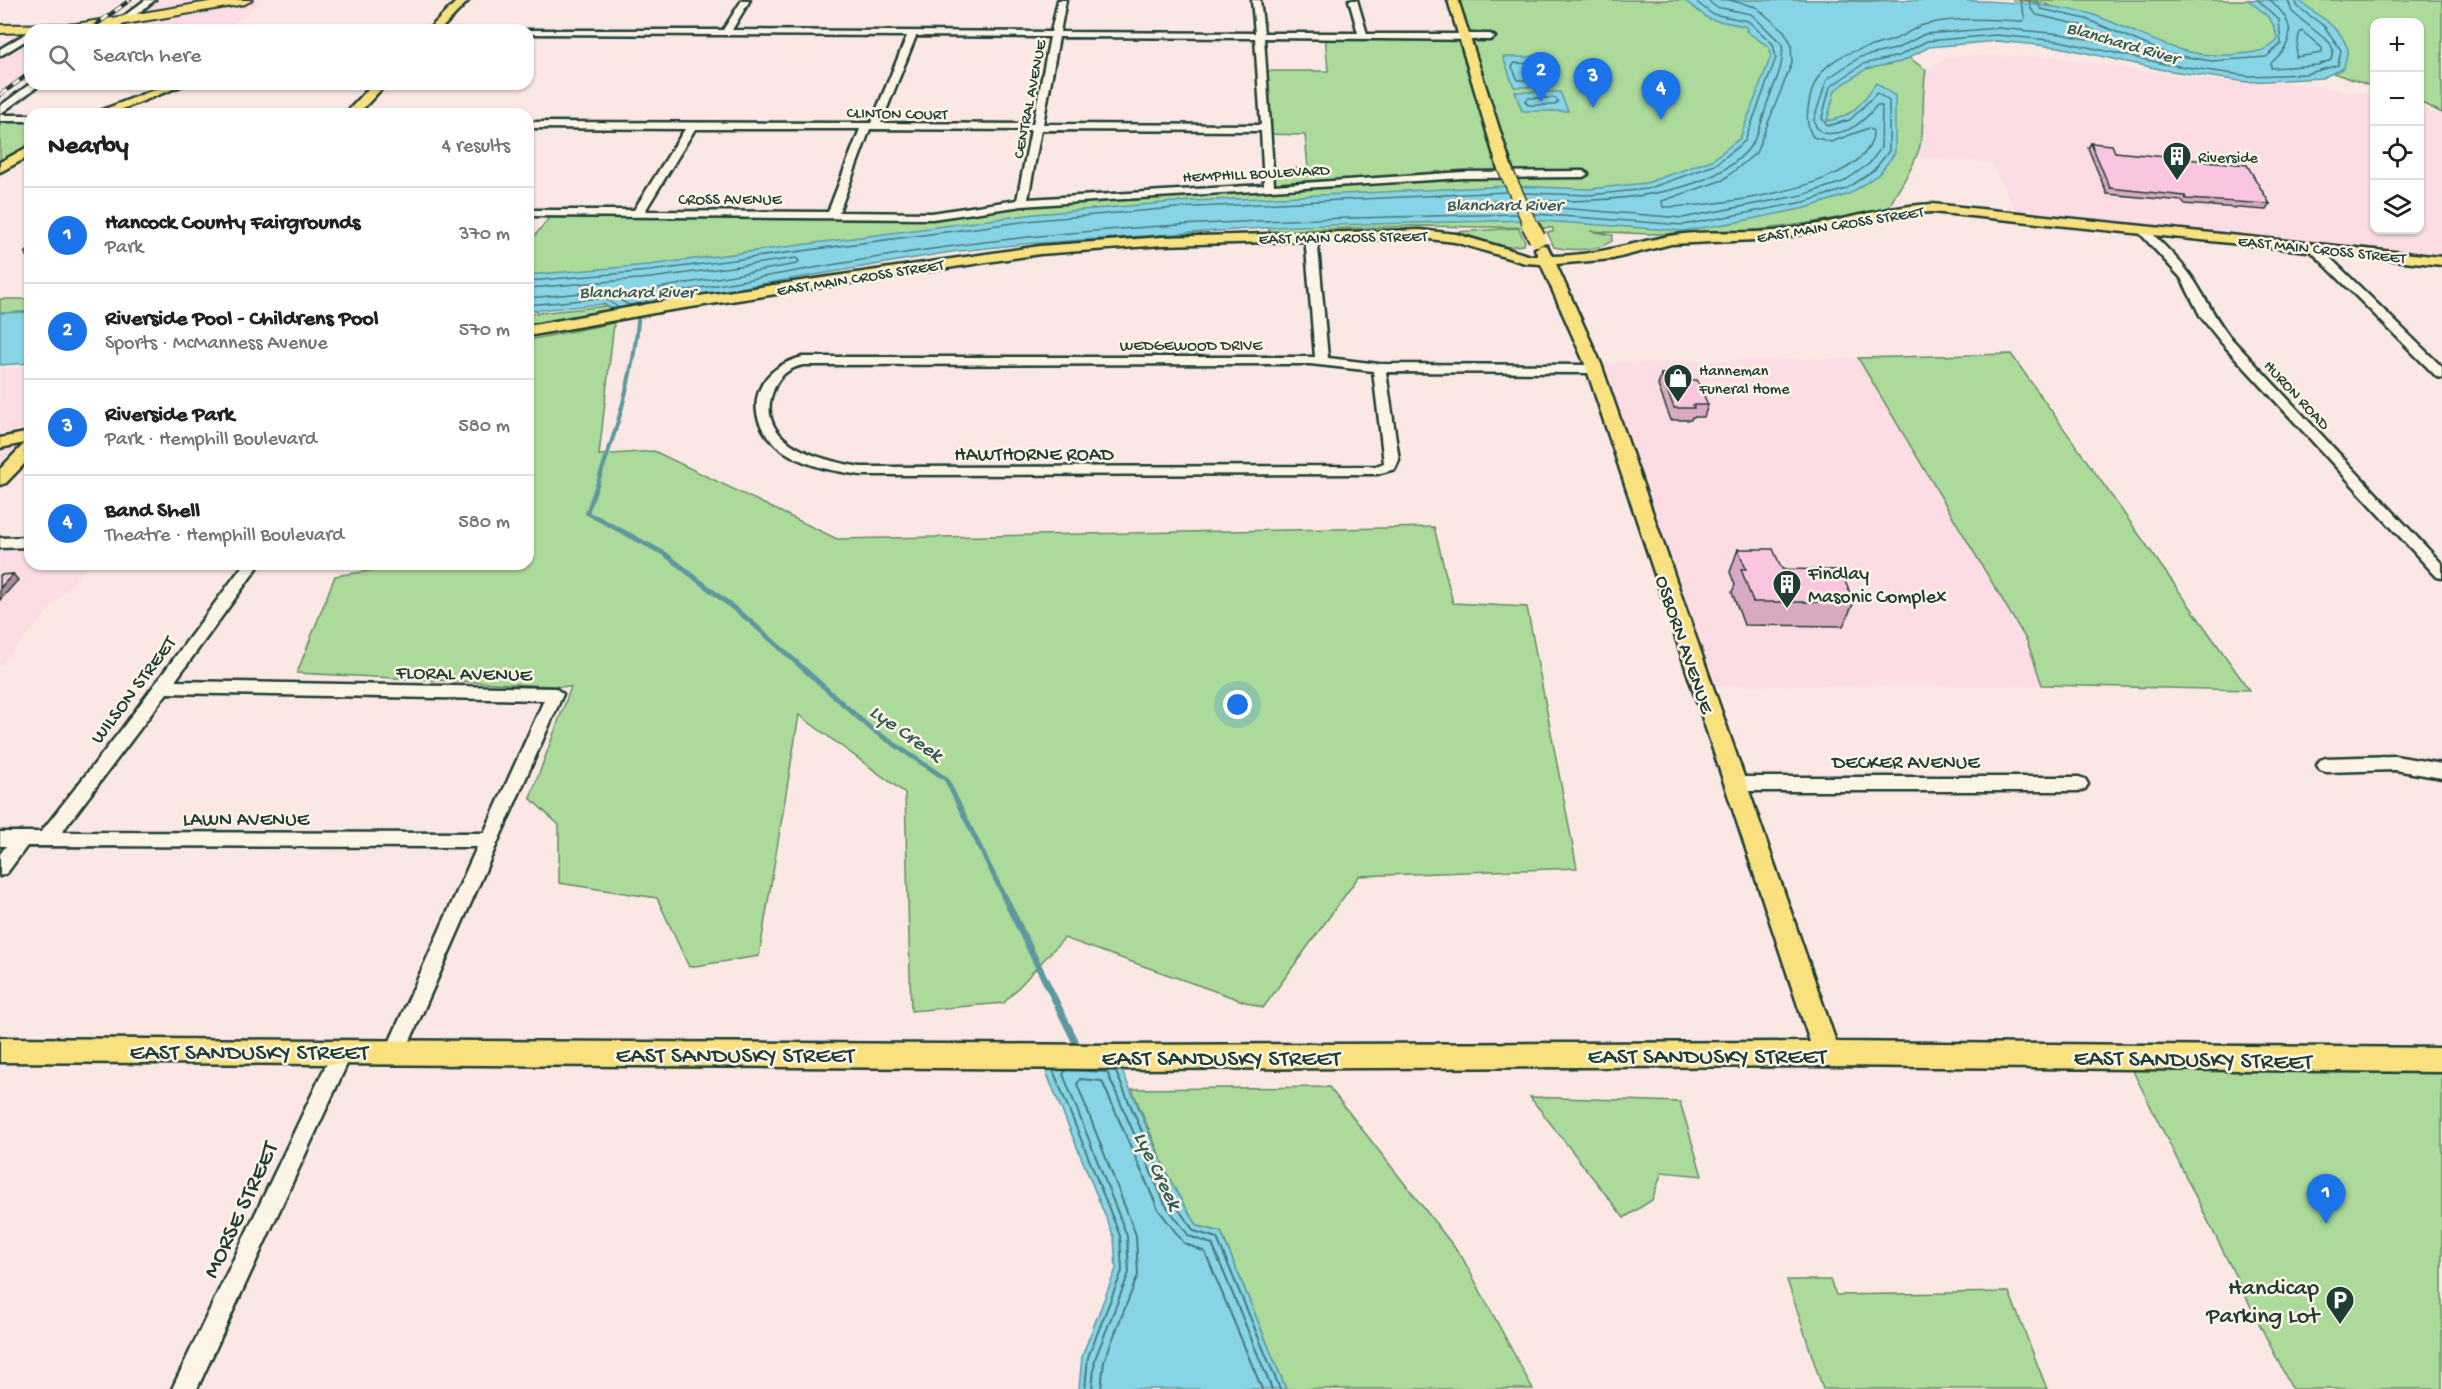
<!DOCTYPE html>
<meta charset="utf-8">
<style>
:root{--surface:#fff;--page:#f2f2f2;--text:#202124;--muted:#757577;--line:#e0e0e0;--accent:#1a73e8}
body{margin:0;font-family:"Gochi Hand",sans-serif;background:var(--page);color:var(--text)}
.controls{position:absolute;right:18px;top:18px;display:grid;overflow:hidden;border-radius:12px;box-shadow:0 2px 4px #0004}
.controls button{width:54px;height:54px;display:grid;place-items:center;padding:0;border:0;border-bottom:2px solid var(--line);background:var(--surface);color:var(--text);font:30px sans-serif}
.you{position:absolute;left:1238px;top:705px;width:21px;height:21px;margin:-15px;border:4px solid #fff;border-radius:50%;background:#1a73e8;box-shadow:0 0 0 9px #1a73e833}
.badge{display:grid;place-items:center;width:39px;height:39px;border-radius:50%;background:var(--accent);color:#fff;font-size:20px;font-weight:700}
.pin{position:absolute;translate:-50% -50px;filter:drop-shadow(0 2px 3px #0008)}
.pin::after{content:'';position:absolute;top:32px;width:21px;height:18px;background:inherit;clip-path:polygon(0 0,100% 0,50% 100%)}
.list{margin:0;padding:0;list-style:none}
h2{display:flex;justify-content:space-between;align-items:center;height:78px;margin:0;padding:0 24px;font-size:26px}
h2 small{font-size:20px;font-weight:400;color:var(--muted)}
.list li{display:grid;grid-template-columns:39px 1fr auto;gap:18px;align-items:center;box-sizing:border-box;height:96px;padding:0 24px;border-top:2px solid var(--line)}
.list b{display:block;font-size:22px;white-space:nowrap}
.list p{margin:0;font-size:20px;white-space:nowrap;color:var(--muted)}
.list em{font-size:20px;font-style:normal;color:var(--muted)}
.icon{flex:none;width:33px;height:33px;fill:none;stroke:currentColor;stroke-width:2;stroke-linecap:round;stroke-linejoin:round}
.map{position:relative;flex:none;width:2442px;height:1389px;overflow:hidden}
.search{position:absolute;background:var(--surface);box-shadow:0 2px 4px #0004;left:24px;top:24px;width:510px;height:66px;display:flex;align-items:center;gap:15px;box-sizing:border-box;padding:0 21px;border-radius:18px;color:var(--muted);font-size:22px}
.panel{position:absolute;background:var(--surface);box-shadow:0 2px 4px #0004;left:24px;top:108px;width:510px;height:462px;border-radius:18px}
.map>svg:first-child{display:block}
.built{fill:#fbdde3}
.green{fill:#abda9a;stroke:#658c67;stroke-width:1.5}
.water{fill:#86d4e5;stroke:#5d989e;stroke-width:1.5}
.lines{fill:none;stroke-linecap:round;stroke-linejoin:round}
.shore-far1{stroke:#48797b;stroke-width:1.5}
.shore{stroke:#48797b;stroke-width:2}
.stream-far2{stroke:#5d989e;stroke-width:4}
.stream-far1{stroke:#5d989e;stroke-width:5}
.stream{stroke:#5d989e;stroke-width:7}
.minor-casing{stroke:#1f3d34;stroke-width:5}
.major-casing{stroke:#1f3d34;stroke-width:5}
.highway-casing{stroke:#1f3d34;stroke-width:4}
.minor{fill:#fcf5e5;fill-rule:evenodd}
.major{fill:#fae180;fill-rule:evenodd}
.highway{fill:#fae180;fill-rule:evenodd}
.rail-casing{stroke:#1f3d34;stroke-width:4.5}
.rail{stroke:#fcf5e5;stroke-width:3;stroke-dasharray:8;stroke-linecap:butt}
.major-bridge-far1-casing{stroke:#1f3d34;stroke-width:16;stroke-linecap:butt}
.major-bridge-casing{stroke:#1f3d34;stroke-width:20;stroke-linecap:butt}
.major-bridge-far1{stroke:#fae180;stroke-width:13}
.major-bridge{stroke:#fae180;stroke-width:16}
.wall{fill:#d7a9c2;stroke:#1f3d34;stroke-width:1.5}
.shaded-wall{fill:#af8a9e;stroke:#1f3d34;stroke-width:1.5}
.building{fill:#fac5e1;stroke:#1f3d34;stroke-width:1.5}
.labels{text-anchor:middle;stroke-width:5;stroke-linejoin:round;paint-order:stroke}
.far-street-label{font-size:16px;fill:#1f3d34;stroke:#fcf5e5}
.far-poi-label{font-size:16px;fill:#1f3d34;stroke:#fcf5e5;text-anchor:start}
.far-water-label{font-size:18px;font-style:italic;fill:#345b57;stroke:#fcf5e5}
.street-label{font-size:20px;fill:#1f3d34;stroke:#fcf5e5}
.poi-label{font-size:20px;fill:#1f3d34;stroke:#fcf5e5;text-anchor:start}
.water-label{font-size:21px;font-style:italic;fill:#345b57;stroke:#fcf5e5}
.near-street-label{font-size:24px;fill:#1f3d34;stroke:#fcf5e5}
.near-poi-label{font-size:24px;fill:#1f3d34;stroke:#fcf5e5;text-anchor:end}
</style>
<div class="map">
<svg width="2442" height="1389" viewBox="0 0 2442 1389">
<rect width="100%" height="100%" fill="#fbe7e4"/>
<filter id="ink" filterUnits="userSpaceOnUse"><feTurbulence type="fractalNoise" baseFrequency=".0167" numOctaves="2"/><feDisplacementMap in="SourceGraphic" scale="12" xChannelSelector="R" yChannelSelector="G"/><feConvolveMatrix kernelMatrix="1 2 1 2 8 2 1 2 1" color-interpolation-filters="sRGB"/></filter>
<g filter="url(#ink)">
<!-- built -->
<path class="built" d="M151 0H263L226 30H36L122 22Z
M30 34V73L0 95V53Z
M1967 56 2057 57 2139 71 2231 82 2299 84 2374 95V230H2420V106L2442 116V261L2018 215 1992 163 1916 156 1922 136V92L1926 70 1943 60Z
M1858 358 2027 641 2042 685H1700L1593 364Z
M30 367V448L0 479V369Z
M0 543H30V564H89L0 666Z"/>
<!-- green -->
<path class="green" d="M1453 0H1900L1862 3 1873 31 1926 70C1922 92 1924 112 1922 135 1919 162 1901 183 1889 207L1882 209C1778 232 1697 239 1590 231L1613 235 1612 241C1597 251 1571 251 1554 247L1547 232H1553V228L1416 226 1269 231V213L528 293V244L553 213 932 216 1022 203 1269 188 1268 169 1308 168 1305 135 1266 134 1263 71H1328L1325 35H1463Z
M2012 0H2442V113L2420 102V22H2374V87L2330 72 2184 61 2043 3Z
M0 118H30V150L0 168Z
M1518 228 1525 241 1524 245 1507 247 1456 232Z
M0 299H30V312L0 313Z
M607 306 614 310 528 328V314Z
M614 323 599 455 654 451 837 539 1434 527 1453 603 1527 607 1577 868 1359 876 1263 1008 1064 938 1004 1003 911 1011 905 793 799 715 759 956 689 967 657 898 559 883V825L530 798 571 687 297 673 335 576 416 564H528V340Z
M2011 354 2240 677 2249 690 2042 685 2027 641 1858 358Z
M2126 1057 2442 1060V1389H2292Z
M1329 1087 1462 1257 1533 1389H1286L1221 1232 1198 1226 1177 1197 1132 1089Z
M1530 1097 1680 1102 1702 1176 1662 1172 1652 1200 1624 1218Z
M1787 1280H1830L1836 1295 2009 1292 2047 1389H1823Z"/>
<!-- water -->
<path class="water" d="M1684 0H1838C1860 3 1880 0 1902 0 1963 0 2030 0 2088 13 2143 31 2177 62 2240 54 2256 52 2265 52 2277 41 2276 19 2264 13 2248 0H2298L2328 22 2341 35 2348 49 2344 68 2322 78 2247 82 2164 70 2059 47 1997 41 1929 47 1901 62 1866 69 1835 90 1827 121C1853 117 1862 103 1876 83L1895 96V153L1879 174 1849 194 1806 208 1737 222 1683 231 1530 220 1293 226 1023 244 951 252 661 301 659 313 621 320 614 310 604 304 528 311V275L649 265 1035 214 1175 202 1509 186 1589 189 1646 183 1712 160 1740 138 1771 56 1769 47 1746 31 1748 29 1744 26 1709 19Z
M1503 57H1539L1551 87H1514Z
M1515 92H1560L1568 111H1522Z
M30 312V363L0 365V313Z
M1040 1057H1115C1144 1113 1161 1175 1198 1226L1221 1232 1286 1389H1079L1082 1356 1116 1269 1114 1237Z"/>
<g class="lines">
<!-- shore-far1 -->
<path class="shore-far1" d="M1707 0 1716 7 1751 14 1782 44C1785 65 1775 82 1768 101 1763 115 1761 131 1752 144 1714 200 1596 202 1536 201L1535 206 1682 218 1802 195 1843 182 1869 164 1881 148 1882 106 1877 105C1863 123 1847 136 1823 133L1816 127 1814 119 1827 79 1860 57 1896 49 1925 34 1998 28 2061 34 2111 44 2114 42 2113 39 2084 26 2037 15 2031 9 2029 0
M1729 0 1756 7 1784 31 1791 43 1792 63 1756 153 1723 180 1662 201 1663 207C1706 207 1875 189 1873 131L1869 128 1831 142 1813 137C1805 124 1807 112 1810 98 1819 55 1855 51 1890 41 1902 38 1911 29 1923 25 1955 16 1990 20 2023 21L2025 18 2020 0
M2036 0 2041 9 2086 19 2168 54 2212 61 2266 57 2281 44 2279 20 2258 0
M2270 0C2295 22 2297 41 2271 63V68L2318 65 2331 60 2333 50 2330 43 2292 12 2288 0
M2302 31 2322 48V53L2296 57 2299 34Z
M1515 63 1534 64 1540 80H1518L1512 67Z
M1528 98H1555L1558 102 1555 105H1528L1525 101Z
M1524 193 1590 195 1647 189 1715 165 1745 141 1776 58 1773 44 1748 21 1712 14 1694 0
M1510 200 1460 202 1457 205 1460 208 1513 207
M1534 214 1683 225 1804 202 1846 189 1874 170 1889 151V101L1877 93 1850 120 1827 126 1822 118 1830 87 1863 64 1899 56 1927 41 1996 35 2060 41 2165 64 2248 76 2306 74 2338 65 2341 50 2324 26 2298 7 2295 0
M528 281 650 271 1036 220 1175 208 1507 192
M528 288 651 278 796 258 799 261 797 264 659 288 652 292 646 302 629 305 604 291 528 298
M655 301 661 295C780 274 899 251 1019 238 1184 220 1351 218 1517 214
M528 305 604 298 619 308"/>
<!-- shore -->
<path class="shore" d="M1053 1070 1120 1236 1122 1271 1088 1357 1085 1389
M1115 1070 1172 1200 1194 1231 1217 1238 1280 1389
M1092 1389 1095 1359 1129 1273 1127 1236 1063 1074 1066 1070 1107 1072 1165 1204 1189 1236 1212 1244 1272 1389
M1101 1389 1104 1361 1138 1275 1136 1235 1077 1084 1080 1079 1102 1081 1158 1209 1184 1243 1205 1252 1262 1389"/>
<!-- stream-far2 -->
<path class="stream-far2" d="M598 519 587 513C611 446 634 383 639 311"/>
<!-- stream-far1 -->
<path class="stream-far1" d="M595 517 665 554 750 621 870 728 946 779 1005 898"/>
<!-- stream -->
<path class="stream" d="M1004 896 1079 1049"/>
<!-- minor casing -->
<g class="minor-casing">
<path id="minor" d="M145 0H155L116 30H106Z
M742 0H750L732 30 1051 32 1058 0H1066L1060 32 1255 33 1252 0H1260L1264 33H1358L1349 0H1357L1367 34H1490L1495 37 1490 40 1264 38 1274 185 1463 172 1583 171 1588 174 1583 177 1463 178 1108 200 1022 206 932 219 528 216V210H634L685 129 528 128V122L871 123 907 36 528 34V30H524H723ZM916 36 1050 37 1033 124 881 123ZM1059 37 1255 38 1261 125 1043 124ZM695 129H860L828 212 645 211ZM870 129 1031 130 1017 200 932 213 839 212ZM1041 130 1261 131 1264 185 1028 199Z
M30 31V38L0 56V49Z
M30 84H41L0 114V106Z
M0 115H30V121H0Z
M2138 227H2146C2161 243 2178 258 2191 276 2205 296 2214 317 2229 336L2442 564V578L2437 577 2221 342 2201 317 2181 278 2138 231Z
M1311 233 1317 236 1328 358 1379 364 1594 365 1600 369 1594 373 1386 372 1399 460 1395 469 1377 474 861 475C835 471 808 467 785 452 740 422 750 369 803 357H1315L1305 236ZM1310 364 1373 371 1384 463 1376 466 861 467C824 461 753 444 773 391 778 376 789 368 803 365Z
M2313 244 2317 245 2442 367V378L2437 377 2307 247Z
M30 537V547L0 548V538Z
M244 564H260L175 681 555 688 563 694 402 1059 395 1061 388 1059 385 1052 477 847 27 846 7 873 0 876V854L6 846H0V832H41L121 730ZM167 693 544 700 484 833 62 832Z
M2395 756 2442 764V778L2395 770 2326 772 2320 770 2317 765 2320 760 2326 758Z
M1734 777H2079L2085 779 2088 784 2085 789 2079 791H1734L1728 789 1725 784 1728 779Z
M343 1042 350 1044 353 1051 197 1389H172L336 1044Z"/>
</g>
<!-- major casing -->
<g class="major-casing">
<path id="major" d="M458 0H469L440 30H428Z
M1448 0H1458L1512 169 1510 172H1500L1498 169Z
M169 84H186L110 114H92Z
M373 84H386L358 114H345Z
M30 146V156L0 172V162Z
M1932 204 2442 257V265L1932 212 1900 214 1776 239 1671 244 1612 259 1556 264 1601 364 1836 1042 2442 1048V1072L1827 1066 1115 1069 0 1062V1038L1115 1045 1810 1042 1585 364 1541 264 1525 263 1455 242 1420 238 1163 245 1040 254 665 311 528 336V326L665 301 1040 246 1163 237 1420 230 1456 234 1531 256H1538L1535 249 1542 245 1547 246 1552 256C1593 256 1629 244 1669 236 1703 230 1740 234 1774 231 1827 226 1878 207 1932 204Z
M30 432V442L0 448V438Z
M30 443V458L6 483 0 485V469L24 444Z"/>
</g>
<!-- highway casing -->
<g class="highway-casing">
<path id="highway" d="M221 0H252L245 4 89 30 0 33V25L76 24Z"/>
</g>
<!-- minor -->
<use href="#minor" class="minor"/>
<!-- major -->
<use href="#major" class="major"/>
<!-- highway -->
<use href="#highway" class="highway"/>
<!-- rail casing -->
<g class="rail-casing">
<path id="rail" d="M89 30 130 0
M0 95 30 73"/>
</g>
<!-- rail -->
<use href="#rail" class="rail"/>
<!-- major-bridge-far1 casing -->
<g class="major-bridge-far1-casing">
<path id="major-bridge-far1" d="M1505 169 1531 226"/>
</g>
<!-- major-bridge casing -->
<g class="major-bridge-casing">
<path id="major-bridge" d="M1530 225 1537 238"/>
</g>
<!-- major-bridge-far1 -->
<use href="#major-bridge-far1" class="major-bridge-far1"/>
<!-- major-bridge -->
<use href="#major-bridge" class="major-bridge"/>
</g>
<!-- wall -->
<path class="wall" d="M2091 143 2115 152 2270 204 2266 210 2184 204 2182 201 2107 194 2088 148Z
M30 249V260L25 253Z
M1661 374 1684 380 1708 405 1704 417H1692L1691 420H1671L1658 386Z
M1738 549 1854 602 1843 626 1744 625 1732 592 1735 585 1730 572Z"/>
<!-- shaded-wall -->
<path class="shaded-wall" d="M13 574 18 580 0 600V588Z"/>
<!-- building -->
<path class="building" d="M2091 143 2112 145 2115 152 2247 165 2270 204 2186 199 2185 196 2110 188Z
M1661 374H1681L1684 380H1697L1708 405H1693L1694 408H1674Z
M1738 549H1773L1782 569 1840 570 1854 602H1753L1741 569H1746Z
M13 574 0 588V575Z"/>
</g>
<!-- icons -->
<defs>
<g id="building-pin" transform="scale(1.5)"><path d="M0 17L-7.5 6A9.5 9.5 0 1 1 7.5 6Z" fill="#1f3d34" stroke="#fcf5e5"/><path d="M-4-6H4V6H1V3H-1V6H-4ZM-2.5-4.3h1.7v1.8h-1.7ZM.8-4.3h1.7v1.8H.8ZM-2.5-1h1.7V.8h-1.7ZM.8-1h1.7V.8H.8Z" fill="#fff"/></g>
<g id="shop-pin" transform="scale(1.5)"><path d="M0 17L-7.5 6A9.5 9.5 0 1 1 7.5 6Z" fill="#1f3d34" stroke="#fcf5e5"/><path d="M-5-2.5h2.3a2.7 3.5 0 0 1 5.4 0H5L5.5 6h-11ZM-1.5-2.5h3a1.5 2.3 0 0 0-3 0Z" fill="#fff"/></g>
<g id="parking-pin" transform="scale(1.5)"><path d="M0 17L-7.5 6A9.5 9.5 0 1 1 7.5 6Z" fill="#1f3d34" stroke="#fcf5e5"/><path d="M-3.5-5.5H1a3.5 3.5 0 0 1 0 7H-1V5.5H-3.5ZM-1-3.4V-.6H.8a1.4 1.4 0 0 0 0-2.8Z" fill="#fff"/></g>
</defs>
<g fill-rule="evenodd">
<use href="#building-pin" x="2177" y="156"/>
<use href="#shop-pin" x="1678" y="378"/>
<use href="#building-pin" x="1787" y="584"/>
<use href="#parking-pin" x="2340" y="1300"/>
</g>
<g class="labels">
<!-- far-street labels -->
<g class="far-street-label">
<text transform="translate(1028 99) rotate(-79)" y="6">CENTRAL AVENUE</text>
<text transform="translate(897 112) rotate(1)" y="6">CLINTON COURT</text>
<text transform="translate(1256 172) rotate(-3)" y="6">HEMPHILL BOULEVARD</text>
<text x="730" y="204">CROSS AVENUE</text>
<text transform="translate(1840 223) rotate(-9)" y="6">EAST MAIN CROSS STREET</text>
<text transform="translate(1343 236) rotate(-1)" y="6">EAST MAIN CROSS STREET</text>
<text transform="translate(2322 248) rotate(6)" y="6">EAST MAIN CROSS STREET</text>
<text transform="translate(860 276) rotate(-9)" y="6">EAST MAIN CROSS STREET</text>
<text x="1191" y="350">WEDGEWOOD DRIVE</text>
<text transform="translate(2298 394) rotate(47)" y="6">HURON ROAD</text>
</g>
<!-- far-poi labels -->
<g class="far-poi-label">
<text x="2198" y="162">Riverside</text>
<text x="1699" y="375">Hanneman<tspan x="1699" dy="18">Funeral Home</tspan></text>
</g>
<!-- far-water labels -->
<g class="far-water-label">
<text transform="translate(2123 42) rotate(16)" y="6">Blanchard River</text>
<text x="1504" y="210">Blanchard River</text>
<text x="637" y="297">Blanchard River</text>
</g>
<!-- street labels -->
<g class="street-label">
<text x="1034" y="460">HAWTHORNE ROAD</text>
<text transform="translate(1686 644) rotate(71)" y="7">OSBORN AVENUE</text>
<text transform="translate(464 672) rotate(1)" y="7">FLORAL AVENUE</text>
<text transform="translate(132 689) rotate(-53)" y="7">WILSON STREET</text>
<text x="1906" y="768">DECKER AVENUE</text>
<text x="246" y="825">LAWN AVENUE</text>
</g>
<!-- poi labels -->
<g class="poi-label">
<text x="1808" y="579">Findlay<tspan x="1808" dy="23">Masonic Complex</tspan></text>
</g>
<!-- water labels -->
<g class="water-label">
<text transform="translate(907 732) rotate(35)" y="7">Lye Creek</text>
<text transform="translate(1159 1170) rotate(64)" y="7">Lye Creek</text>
</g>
<!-- near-street labels -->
<g class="near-street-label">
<text x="249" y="1059">EAST SANDUSKY STREET</text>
<text x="735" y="1062">EAST SANDUSKY STREET</text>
<text x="1707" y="1063">EAST SANDUSKY STREET</text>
<text x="1221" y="1065">EAST SANDUSKY STREET</text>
<text transform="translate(2193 1058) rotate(1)" y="8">EAST SANDUSKY STREET</text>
<text transform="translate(239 1209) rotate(-65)" y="8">MORSE STREET</text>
</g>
<!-- near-poi labels -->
<g class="near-poi-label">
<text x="2319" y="1294">Handicap<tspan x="2319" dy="28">Parking Lot</tspan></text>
</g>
</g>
</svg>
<div class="controls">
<button>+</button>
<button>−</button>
<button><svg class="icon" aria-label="locate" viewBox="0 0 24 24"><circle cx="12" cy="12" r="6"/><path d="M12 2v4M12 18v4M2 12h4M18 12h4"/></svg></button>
<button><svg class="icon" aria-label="layers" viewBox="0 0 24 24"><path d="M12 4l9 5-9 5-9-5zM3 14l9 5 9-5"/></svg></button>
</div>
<div class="you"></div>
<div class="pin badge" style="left:2326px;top:1224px">1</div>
<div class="pin badge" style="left:1541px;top:102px">2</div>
<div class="pin badge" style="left:1593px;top:108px">3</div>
<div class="pin badge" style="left:1661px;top:120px">4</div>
<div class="search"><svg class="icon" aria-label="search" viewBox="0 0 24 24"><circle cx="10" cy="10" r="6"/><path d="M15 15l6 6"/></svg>Search here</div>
<section class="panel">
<h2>Nearby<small>4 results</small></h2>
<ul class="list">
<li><span class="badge">1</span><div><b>Hancock County Fairgrounds</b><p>Park</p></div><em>370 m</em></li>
<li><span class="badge">2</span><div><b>Riverside Pool - Childrens Pool</b><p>Sports · McManness Avenue</p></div><em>570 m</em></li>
<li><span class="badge">3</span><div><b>Riverside Park</b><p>Park · Hemphill Boulevard</p></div><em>580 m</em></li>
<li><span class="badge">4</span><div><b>Band Shell</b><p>Theatre · Hemphill Boulevard</p></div><em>580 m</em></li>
</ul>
</section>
</div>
